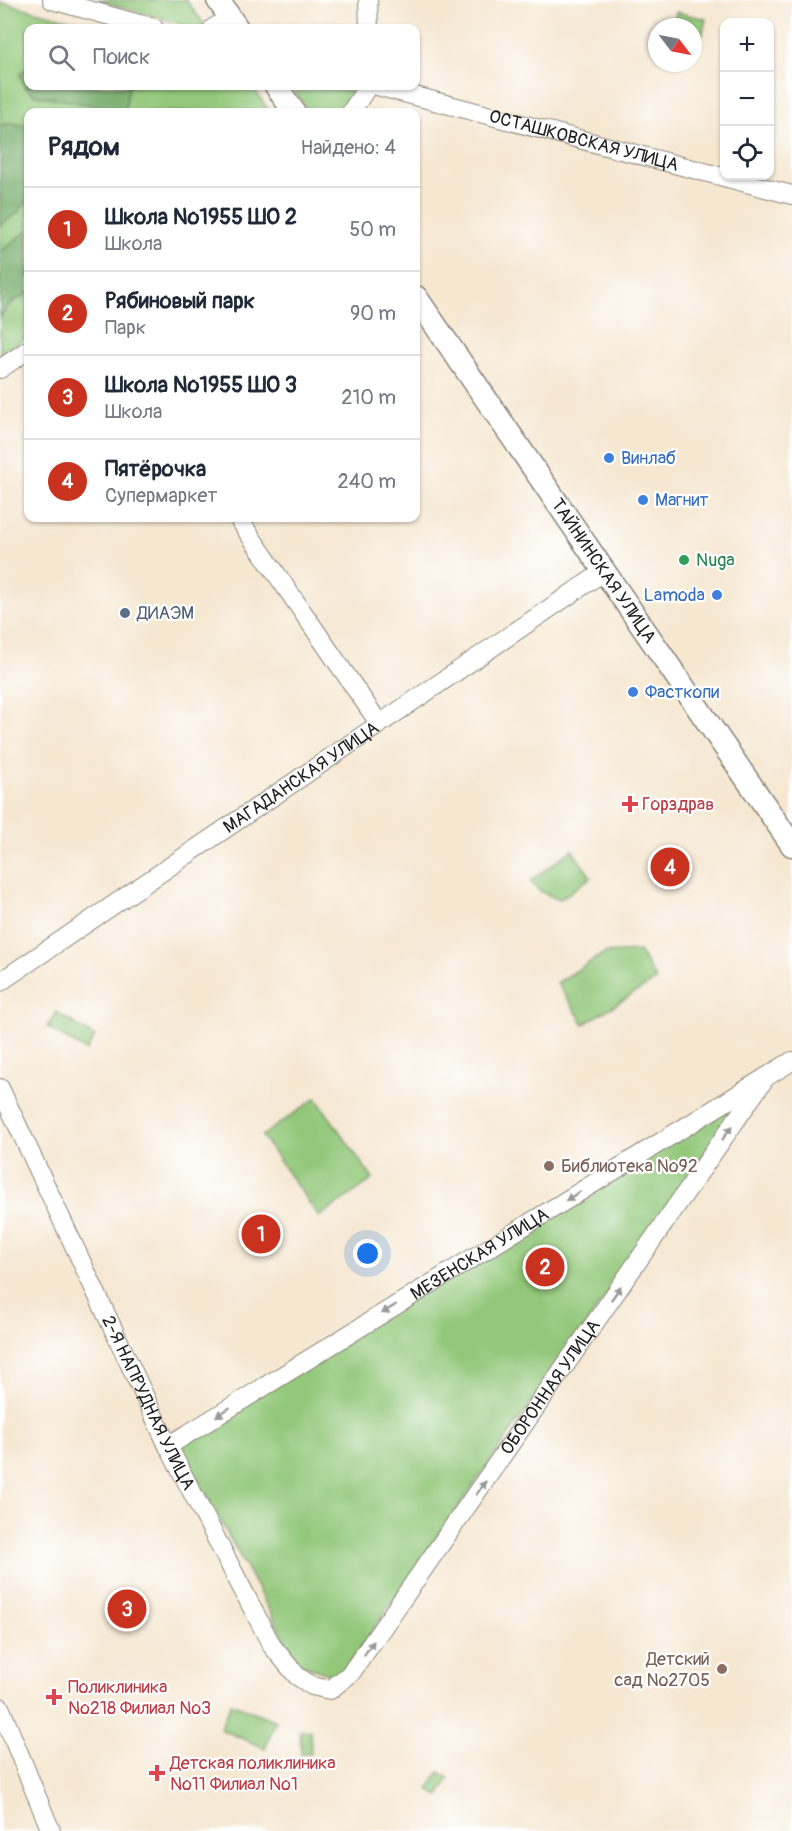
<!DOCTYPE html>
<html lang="ru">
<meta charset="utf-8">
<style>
:root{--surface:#fff;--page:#f6f6f7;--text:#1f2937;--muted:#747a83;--line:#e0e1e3;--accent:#c8321e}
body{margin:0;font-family:Pangolin,sans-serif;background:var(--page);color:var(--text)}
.controls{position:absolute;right:18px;top:18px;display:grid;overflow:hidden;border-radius:12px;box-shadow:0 2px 4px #0004}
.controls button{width:54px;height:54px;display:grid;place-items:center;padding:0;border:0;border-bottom:2px solid var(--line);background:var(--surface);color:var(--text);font:30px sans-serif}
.compass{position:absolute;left:648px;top:18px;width:54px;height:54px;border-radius:50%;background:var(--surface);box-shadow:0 2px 4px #0004;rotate:122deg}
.you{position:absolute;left:368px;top:1254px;width:21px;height:21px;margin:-15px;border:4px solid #fff;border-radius:50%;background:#1a73e8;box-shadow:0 0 0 9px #1a73e833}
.badge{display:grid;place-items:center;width:39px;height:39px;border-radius:50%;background:var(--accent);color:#fff;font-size:20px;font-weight:700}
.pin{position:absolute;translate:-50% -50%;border:3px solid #fff;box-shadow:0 2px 6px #0006}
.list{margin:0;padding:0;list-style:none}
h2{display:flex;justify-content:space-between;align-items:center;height:78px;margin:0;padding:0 24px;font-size:26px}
h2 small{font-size:20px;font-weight:400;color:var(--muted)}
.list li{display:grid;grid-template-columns:39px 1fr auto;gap:18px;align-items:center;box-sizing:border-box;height:84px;padding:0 24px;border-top:2px solid var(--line)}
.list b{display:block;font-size:22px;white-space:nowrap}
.list p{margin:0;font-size:20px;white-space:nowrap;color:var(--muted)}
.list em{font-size:20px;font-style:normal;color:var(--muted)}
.icon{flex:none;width:33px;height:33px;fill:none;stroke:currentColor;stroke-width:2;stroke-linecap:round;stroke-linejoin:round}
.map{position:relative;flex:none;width:792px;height:1831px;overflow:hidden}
.search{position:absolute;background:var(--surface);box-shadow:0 2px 4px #0004;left:24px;top:24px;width:396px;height:66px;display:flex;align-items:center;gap:15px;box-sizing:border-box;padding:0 21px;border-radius:12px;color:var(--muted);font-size:22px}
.panel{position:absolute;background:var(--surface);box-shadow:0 2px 4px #0004;left:24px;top:108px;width:396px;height:414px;border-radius:12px}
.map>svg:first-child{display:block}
.green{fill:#93c87a;stroke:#58724b;stroke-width:1.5}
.forest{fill:#76ac6a;stroke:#496443;stroke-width:1.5}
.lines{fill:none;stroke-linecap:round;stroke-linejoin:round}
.minor-casing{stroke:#888276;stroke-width:20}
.major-casing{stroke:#888276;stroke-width:25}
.minor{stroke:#fff;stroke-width:18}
.major{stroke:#fff;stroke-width:22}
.oneway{fill:#999}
.shop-dot{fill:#3f7fe0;stroke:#fff;stroke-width:2}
.leisure-dot{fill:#2e9e5b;stroke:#fff;stroke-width:2}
.service-dot{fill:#5c6f8a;stroke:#fff;stroke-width:2}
.health-dot{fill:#e0444e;stroke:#fff;stroke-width:2}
.education-dot{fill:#8d6e63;stroke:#fff;stroke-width:2}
.labels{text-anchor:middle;stroke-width:4.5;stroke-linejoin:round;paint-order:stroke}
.street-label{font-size:18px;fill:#1c1c1c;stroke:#fff}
.shop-label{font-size:18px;fill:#366cbe;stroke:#fff;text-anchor:start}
.leisure-label{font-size:18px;fill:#27864d;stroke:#fff;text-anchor:start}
.service-label{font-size:18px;fill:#4e5e75;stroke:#fff;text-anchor:start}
.health-label{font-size:18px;fill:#be3a42;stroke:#fff;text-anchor:start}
.education-label{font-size:18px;fill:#785e54;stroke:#fff;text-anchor:start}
</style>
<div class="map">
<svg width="792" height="1831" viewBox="0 0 792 1831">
<rect width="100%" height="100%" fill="#fff"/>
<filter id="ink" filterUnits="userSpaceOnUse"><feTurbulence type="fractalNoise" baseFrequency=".0167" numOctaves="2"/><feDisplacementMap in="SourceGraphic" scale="12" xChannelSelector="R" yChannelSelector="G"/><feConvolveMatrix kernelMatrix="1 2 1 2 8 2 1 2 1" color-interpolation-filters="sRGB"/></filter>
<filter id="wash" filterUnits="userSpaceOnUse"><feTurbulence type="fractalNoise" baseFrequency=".008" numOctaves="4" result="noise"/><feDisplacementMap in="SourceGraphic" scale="24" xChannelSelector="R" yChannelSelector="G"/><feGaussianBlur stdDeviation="1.35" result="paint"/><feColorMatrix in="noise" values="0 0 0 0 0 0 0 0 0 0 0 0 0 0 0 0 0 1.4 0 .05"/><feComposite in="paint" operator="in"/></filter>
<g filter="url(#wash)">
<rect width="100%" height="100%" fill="#f5e7d0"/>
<!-- green -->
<path class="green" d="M95 0H186L204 24 200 28H195Z
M0 2 103 28H28V86H252L270 112H28V336L0 355Z
M676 12 706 19 702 36 693 34V27H673Z
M291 86H325L358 94 345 112H309Z
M572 850 591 877 559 900 540 891 530 881Z
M639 951 656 980 584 1024 557 983 604 953Z
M56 1012 95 1037 86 1051 47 1027Z
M749 1091 348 1665 333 1676 298 1663 178 1443Z
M316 1098 373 1179 319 1217 262 1136Z
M231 1703 276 1721 265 1748 220 1729Z
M310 1730 311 1754H301L300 1731Z
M439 1772 449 1778 439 1796 428 1790Z"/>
<!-- forest -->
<path class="forest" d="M28 68V86H129L125 111 36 95 24 87 20 74Z
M10 123 24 125 28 130V199L19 212 0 225V126Z
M28 230V293L11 303 0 318V252Z"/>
</g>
<g filter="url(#ink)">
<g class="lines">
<!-- minor casing -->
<g class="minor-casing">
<g id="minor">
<path d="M52 0 154 28"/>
<path d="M368 0 369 28"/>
<path d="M213 28 230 18"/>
<path id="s1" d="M377 86 792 195"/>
<path d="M351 112 368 86"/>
<path d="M0 369 28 350"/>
<path d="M238 518 379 723"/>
<path id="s2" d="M0 982 603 572"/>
<path id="s3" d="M0 1088 168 1446 272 1646 297 1676 312 1686 330 1690 351 1673 766 1077"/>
<path id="s4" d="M168 1446 792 1061"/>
<path d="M0 1707 51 1831"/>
</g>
</g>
<!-- major casing -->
<g class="major-casing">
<g id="major">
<path d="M218 0 237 28"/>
<path d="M276 86 294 112"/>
<path id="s5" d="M416 297 792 845"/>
</g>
</g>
<!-- minor -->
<use href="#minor" class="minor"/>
<!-- major -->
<use href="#major" class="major"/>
</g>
<!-- one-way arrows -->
<defs><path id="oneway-solid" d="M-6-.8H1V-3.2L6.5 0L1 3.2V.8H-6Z" transform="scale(1.5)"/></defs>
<g class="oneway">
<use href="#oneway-solid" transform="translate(727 1133) rotate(-55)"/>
<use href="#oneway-solid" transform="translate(573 1196) rotate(148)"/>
<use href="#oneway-solid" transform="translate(616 1293) rotate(-55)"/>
<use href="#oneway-solid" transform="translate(389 1309) rotate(148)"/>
<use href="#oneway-solid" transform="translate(223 1412) rotate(148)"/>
<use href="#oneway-solid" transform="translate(481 1488) rotate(-55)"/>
<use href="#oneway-solid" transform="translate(369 1648) rotate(-55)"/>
</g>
</g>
<!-- markers -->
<g class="shop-dot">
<circle cx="609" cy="458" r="6"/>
<circle cx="643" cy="500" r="6"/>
<circle cx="717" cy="595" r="6"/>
<circle cx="633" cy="692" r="6"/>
</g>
<circle class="leisure-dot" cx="684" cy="560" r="6"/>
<circle class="service-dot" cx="125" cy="613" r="6"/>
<g class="health-dot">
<path d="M627 795h6v6h6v6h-6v6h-6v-6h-6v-6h6z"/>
<path d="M51 1688h6v6h6v6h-6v6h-6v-6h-6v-6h6z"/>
<path d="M154 1764h6v6h6v6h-6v6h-6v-6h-6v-6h6z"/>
</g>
<g class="education-dot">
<circle cx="549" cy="1166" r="6"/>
<circle cx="722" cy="1669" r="6"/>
</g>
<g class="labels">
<!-- street labels -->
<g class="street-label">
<text dy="6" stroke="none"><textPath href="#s1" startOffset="214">ОСТАШКОВСКАЯ УЛИЦА</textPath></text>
<text dy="6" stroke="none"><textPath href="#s5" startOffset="332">ТАЙНИНСКАЯ УЛИЦА</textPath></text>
<text dy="6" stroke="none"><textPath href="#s2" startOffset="364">МАГАДАНСКАЯ УЛИЦА</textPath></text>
<text dy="6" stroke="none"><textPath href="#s4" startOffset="366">МЕЗЕНСКАЯ УЛИЦА</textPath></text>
<text dy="6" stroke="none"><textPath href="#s3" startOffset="1072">ОБОРОННАЯ УЛИЦА</textPath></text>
<text dy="6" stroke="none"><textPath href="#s3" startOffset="348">2-Я НАПРУДНАЯ УЛИЦА</textPath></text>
</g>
<!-- shop labels -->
<g class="shop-label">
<text x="621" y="464">Винлаб</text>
<text x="655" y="506">Магнит</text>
<text x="705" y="601" text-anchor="end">Lamoda</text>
<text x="645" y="698">Фасткопи</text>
</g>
<!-- leisure labels -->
<g class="leisure-label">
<text x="696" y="566">Nuga</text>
</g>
<!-- service labels -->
<g class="service-label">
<text x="137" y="619">ДИАЭМ</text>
</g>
<!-- health labels -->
<g class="health-label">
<text x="642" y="810">Горздрав</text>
<text x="68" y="1693">Поликлиника<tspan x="68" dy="21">№218 Филиал №3</tspan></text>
<text x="170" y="1769">Детская поликлиника<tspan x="170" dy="21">№11 Филиал №1</tspan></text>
</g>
<!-- education labels -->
<g class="education-label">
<text x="561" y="1172">Библиотека №92</text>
<text x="710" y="1665" text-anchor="end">Детский<tspan x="710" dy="21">сад №2705</tspan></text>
</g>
</g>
</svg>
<div class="controls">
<button>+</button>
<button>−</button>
<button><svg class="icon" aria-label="locate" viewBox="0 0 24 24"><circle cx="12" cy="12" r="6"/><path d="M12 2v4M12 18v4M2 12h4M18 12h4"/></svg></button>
</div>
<svg class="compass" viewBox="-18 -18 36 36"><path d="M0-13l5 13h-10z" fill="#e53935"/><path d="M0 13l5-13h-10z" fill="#747a83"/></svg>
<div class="you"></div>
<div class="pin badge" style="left:261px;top:1234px">1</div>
<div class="pin badge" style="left:545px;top:1267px">2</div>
<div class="pin badge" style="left:127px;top:1609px">3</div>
<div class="pin badge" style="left:670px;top:867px">4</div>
<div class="search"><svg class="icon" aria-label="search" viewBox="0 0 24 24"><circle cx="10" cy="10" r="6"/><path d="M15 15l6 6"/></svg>Поиск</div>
<section class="panel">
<h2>Рядом<small>Найдено: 4</small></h2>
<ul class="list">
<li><span class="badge">1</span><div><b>Школа №1955 ШО 2</b><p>Школа</p></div><em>50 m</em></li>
<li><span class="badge">2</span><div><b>Рябиновый парк</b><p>Парк</p></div><em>90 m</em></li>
<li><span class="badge">3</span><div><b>Школа №1955 ШО 3</b><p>Школа</p></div><em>210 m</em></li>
<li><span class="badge">4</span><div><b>Пятёрочка</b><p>Супермаркет</p></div><em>240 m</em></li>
</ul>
</section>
</div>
